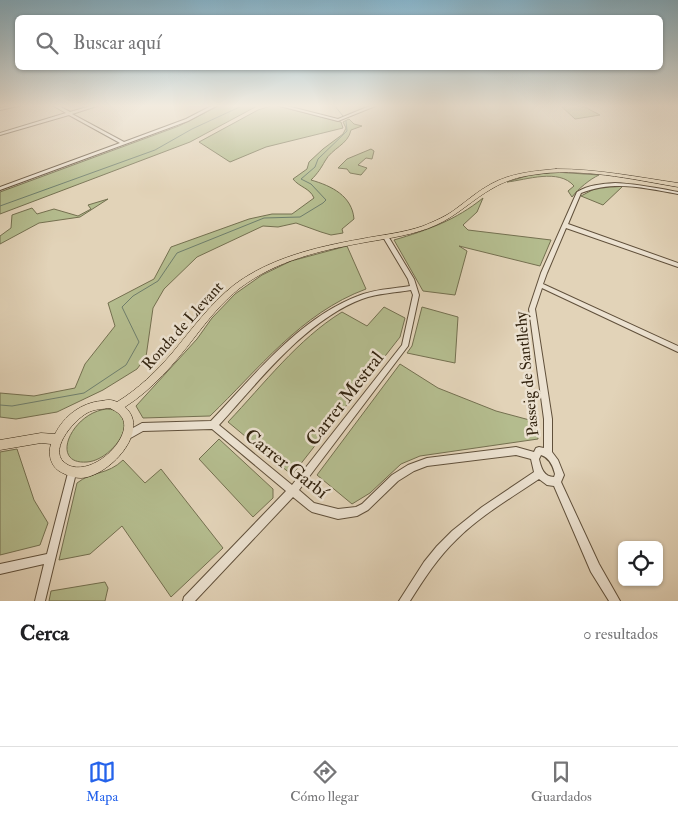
<!DOCTYPE html>
<html lang="es">
<meta charset="utf-8">
<style>
:root{--surface:#fff;--page:#f2f2f2;--text:#202124;--muted:#757577;--line:#e0e0e0;--accent:#2563eb}
body{margin:0;font-family:"IM FELL Double Pica",serif;background:var(--page);color:var(--text)}
.controls{position:absolute;right:15px;bottom:15px;display:grid;overflow:hidden;border-radius:8px;box-shadow:0 1px 4px #0004}
.controls button{width:45px;height:45px;display:grid;place-items:center;padding:0;border:0;border-bottom:1px solid var(--line);background:var(--surface);color:var(--text);font:25px sans-serif}
.list{margin:0;padding:0;list-style:none}
h2{display:flex;justify-content:space-between;align-items:center;height:65px;margin:0;padding:0 20px;font-size:21px}
h2 small{font-size:16px;font-weight:400;color:var(--muted)}
.icon{flex:none;width:28px;height:28px;fill:none;stroke:currentColor;stroke-width:2;stroke-linecap:round;stroke-linejoin:round}
.map{position:relative;flex:none;width:678px;height:601px;overflow:hidden}
.search{position:absolute;background:var(--surface);box-shadow:0 1px 4px #0004;left:15px;right:15px;top:15px;height:55px;display:flex;align-items:center;gap:12px;box-sizing:border-box;padding:0 18px;border-radius:8px;color:var(--muted);font-size:19px}
.sheet{height:145px;background:var(--surface)}
nav{display:flex;justify-content:space-around;align-items:center;box-sizing:border-box;height:70px;border-top:1px solid var(--line);background:var(--surface);font-size:14px;color:var(--muted)}
nav a{display:grid;justify-items:center;gap:2px}
nav .on{color:var(--accent)}
.map>svg:first-child{display:block}
.green{fill:#b4bc8e;stroke:#747050}
.lines{fill:none;stroke-linecap:round;stroke-linejoin:round}
.stream{stroke:#6f7e6c;stroke-width:1}
.minor-casing{stroke:#60503b;stroke-width:2}
.major-casing{stroke:#342511;stroke-width:1}
.minor{fill:#ece2d1;fill-rule:evenodd}
.major{fill:#e2d3b8;fill-rule:evenodd}
.labels{text-anchor:middle;stroke-width:5;stroke-linejoin:round;paint-order:stroke}
.street-label{font-size:16px;fill:#342511;stroke:#ece2d1}
.near-street-label{font-size:19px;fill:#342511;stroke:#ece2d1}
</style>
<div class="map">
<svg width="678" height="601" viewBox="0 0 678 601">
<rect width="100%" height="100%" fill="#e2d3b8"/>
<filter id="stains"><feTurbulence type="fractalNoise" baseFrequency=".004" numOctaves="4"/><feColorMatrix values="0 0 0 0 .2 0 0 0 0 .09 0 0 0 0 .02 0 0 0 .5 -.17"/></filter>
<radialGradient id="worn" r=".72"><stop offset=".6" stop-color="#630" stop-opacity="0"/><stop offset="1" stop-color="#630" stop-opacity=".3"/></radialGradient>
<!-- green -->
<path class="green" d="M220 105H259L190 142 0 214V192L179 126Z
M274 105 341 122 343 128 266 147 230 162 199 142 258 110Z
M560 105H581L600 115 575 119Z
M349 119 354 124 362 126 351 130C348 145 332 148 325 161 321 168 318 173 311 180 332 186 352 196 354 219L342 229 343 233 331 235 321 232 296 223 278 227 263 226 197 257 164 289 153 308 146 357 137 369 103 390 57 412 16 419 0 417V393L34 396 75 388 85 364 115 326 108 303 154 279 171 247 249 219 272 214H292L314 198C310 188 299 187 293 179L307 169 309 162 323 149 343 134 346 128 343 122Z
M371 149 374 151 372 159 366 158 358 165 367 168 361 175 350 173 347 169 338 168 347 159Z
M555 172 599 175C590 179 578 189 572 197L568 191 574 186C559 168 526 180 507 182L530 175Z
M623 186 603 205 581 196 598 187Z
M483 198 477 212 463 225 468 230 551 240 540 266 459 246 467 251 455 295 423 291 394 240C428 230 456 220 483 198Z
M108 199 80 217 39 223 0 244V236L11 228 12 215 32 208 37 214 54 209 78 216 91 209 88 205Z
M347 246 366 289C301 313 258 370 210 416L143 418 136 406 197 339 212 318 235 294 262 275 291 261Z
M384 307 405 318 400 337 292 475 228 422C264 384 298 339 342 312L367 326Z
M422 307 458 317 455 363 407 353 412 346Z
M400 364 438 388 496 411 537 422 538 439 420 456 401 464 370 493 352 504 317 475Z
M107 409C145 411 115 460 87 462 48 465 72 412 107 409Z
M219 439 273 489V498L253 517 199 459Z
M17 449 34 500 48 523 40 545 0 555V452Z
M123 460 145 483 161 469 223 548 171 597 122 526 90 554 59 560 77 483C92 471 108 475 123 460Z
M105 582 108 588 105 601H49L51 591Z"/>
<g class="lines">
<!-- stream -->
<path class="stream" d="M334 105 343 116
M0 206 155 150 192 129 244 105
M0 405 12 406 84 393 126 365 139 342 122 307 133 296 158 281 177 253 264 218 300 217 323 203 326 200 311 184 301 179 315 167 318 159 347 131 346 121"/>
<!-- minor casing -->
<g class="minor-casing">
<path id="minor" d="M14 105H22L0 110V108Z
M52 105H57L70 112 94 105H100L72 114 124 142 186 119 213 105H218L188 121 0 190V187L120 143 69 115 0 135V133L66 113Z
M276 105H283L338 119 372 105H378L338 121Z
M615 183C637 184 657 188 678 192V194C644 188 615 180 581 193L568 224 678 263V267L566 228 547 273 543 284 678 346V352L542 288 535 309 552 419V452L558 460 564 475 561 482 599 564 620 601H609L591 572 554 486 547 485 539 479C511 498 481 515 457 539 438 557 424 579 410 601H399L424 562 437 546 452 531 482 507 534 472 531 459 516 455 427 466 414 471 398 481 368 510 357 516 338 519 312 512 309 510 293 497 195 601H183L184 597 286 491 212 429 143 431 127 440 124 439 123 436 124 433 142 423 211 421C254 376 298 319 358 296 374 289 393 289 410 286L408 279 383 237 386 235 388 236 414 279 419 295 408 346 299 490 314 503 338 509 356 507 362 504 392 475 408 465 427 458 516 447 534 452 536 448 539 447 544 448V419L529 309 541 273 577 192C588 185 602 184 615 183ZM411 290 413 295 402 345 292 485 219 425C259 381 306 320 362 299 378 293 395 293 411 290ZM541 455C550 458 553 466 555 474L554 477C544 477 541 468 539 459Z
M72 469 75 470 76 473 45 601H35L44 564 0 574V564L47 554 68 473 69 470Z"/>
</g>
<!-- major casing -->
<g class="major-casing">
<path id="major" d="M556 169C598 169 637 177 678 183V187C630 179 581 167 532 175 518 177 505 181 493 188 473 199 457 216 436 225 414 235 390 238 367 242 322 250 277 260 240 288 222 302 208 320 194 338 174 364 153 389 125 407 152 431 108 477 81 478 73 478 66 475 59 471 50 465 48 453 51 444L41 443 0 450V440L41 433 55 434C64 416 81 403 101 401 107 400 111 399 117 402 138 389 156 372 173 352 192 329 210 304 234 285 270 258 316 247 361 239 381 235 403 233 423 226 435 221 447 216 457 208 468 200 478 191 491 184 511 173 534 171 556 169ZM110 408C113 410 118 412 120 415 138 433 94 478 68 465 45 453 73 421 87 413 94 409 102 409 110 408Z"/>
</g>
<!-- minor -->
<use href="#minor" class="minor"/>
<!-- major -->
<use href="#major" class="major"/>
</g>
<!-- sky -->
<linearGradient id="sky" x2="0" y2="1"><stop stop-color="#87b6ce"/><stop offset="0.56" stop-color="#f2ebdf"/><stop offset="1" stop-color="#f2ebdf" stop-opacity="0"/></linearGradient>
<rect width="678" height="189" fill="url(#sky)"/>
<g class="labels">
<!-- street labels -->
<g class="street-label">
<text transform="translate(182 325) rotate(-48)" y="6">Ronda de Llevant</text>
<text transform="translate(526 374) rotate(-96)" y="6">Passeig de Santllehy</text>
</g>
<!-- near-street labels -->
<g class="near-street-label">
<text transform="translate(344 398) rotate(-52)" y="7">Carrer Mestral</text>
<text transform="translate(287 463) rotate(38)" y="7">Carrer Garbí</text>
</g>
</g>
<rect width="100%" height="100%" filter="url(#stains)"/>
<rect width="100%" height="100%" fill="url(#worn)"/>
</svg>
<div class="controls">
<button><svg class="icon" aria-label="locate" viewBox="0 0 24 24"><circle cx="12" cy="12" r="6"/><path d="M12 2v4M12 18v4M2 12h4M18 12h4"/></svg></button>
</div>
<div class="search"><svg class="icon" aria-label="search" viewBox="0 0 24 24"><circle cx="10" cy="10" r="6"/><path d="M15 15l6 6"/></svg>Buscar aquí</div>
</div>
<section class="sheet">
<h2>Cerca<small>0 resultados</small></h2>
<ul class="list">
</ul>
</section>
<nav>
<a class="on"><svg class="icon" aria-label="map" viewBox="0 0 24 24"><path d="M3 6l6-2 6 2 6-2v14l-6 2-6-2-6 2zM9 4v14M15 6v14"/></svg>Mapa</a>
<a><svg class="icon" aria-label="directions" viewBox="0 0 24 24"><path d="M12 3l9 9-9 9-9-9zM9 14v-3h6M13 9l2 2-2 2"/></svg>Cómo llegar</a>
<a><svg class="icon" aria-label="saved" viewBox="0 0 24 24"><path d="M7 4h10v16l-5-4-5 4z"/></svg>Guardados</a>
</nav>
